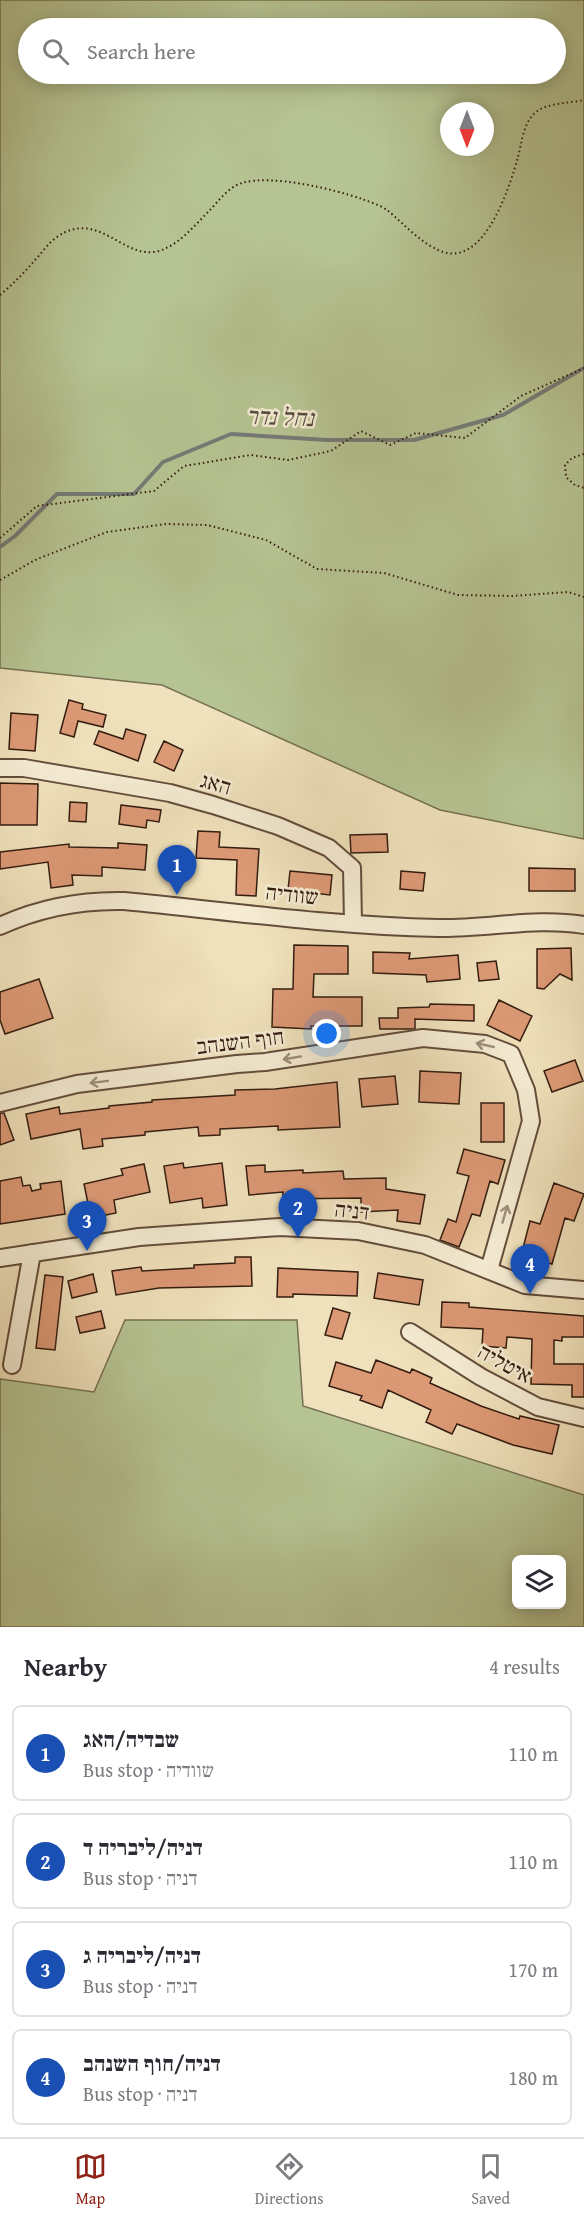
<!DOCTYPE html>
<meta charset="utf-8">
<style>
:root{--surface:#fff;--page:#f7f7f7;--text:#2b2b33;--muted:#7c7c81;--line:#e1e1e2;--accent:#8f2418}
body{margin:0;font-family:"Gentium Book Plus","Frank Ruhl Libre",serif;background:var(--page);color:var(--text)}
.controls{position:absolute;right:18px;bottom:18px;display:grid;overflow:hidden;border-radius:9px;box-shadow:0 3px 15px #0003}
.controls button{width:54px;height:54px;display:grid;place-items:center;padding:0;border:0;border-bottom:2px solid var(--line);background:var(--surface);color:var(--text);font:30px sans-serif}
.compass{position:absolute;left:440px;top:102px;width:54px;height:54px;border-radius:50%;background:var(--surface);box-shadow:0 3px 15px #0003;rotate:180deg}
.you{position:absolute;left:327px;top:1034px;width:21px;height:21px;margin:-15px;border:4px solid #fff;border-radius:50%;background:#1a73e8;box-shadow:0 0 0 9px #1a73e833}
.badge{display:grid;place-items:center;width:39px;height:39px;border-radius:50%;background:var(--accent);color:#fff;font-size:20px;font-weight:700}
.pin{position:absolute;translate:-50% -50px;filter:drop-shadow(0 2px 3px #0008)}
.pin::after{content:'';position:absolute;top:32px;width:21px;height:18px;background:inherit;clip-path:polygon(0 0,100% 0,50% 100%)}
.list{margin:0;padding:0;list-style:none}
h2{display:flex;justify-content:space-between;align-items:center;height:78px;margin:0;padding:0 24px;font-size:26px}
h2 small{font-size:20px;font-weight:400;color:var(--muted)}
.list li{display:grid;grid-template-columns:39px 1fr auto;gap:18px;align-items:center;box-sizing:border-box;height:96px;margin:0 12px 12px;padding:0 12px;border:2px solid var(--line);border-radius:9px}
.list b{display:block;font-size:22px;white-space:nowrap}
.list p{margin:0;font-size:20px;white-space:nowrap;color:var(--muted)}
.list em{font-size:20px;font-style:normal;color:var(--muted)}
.icon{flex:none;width:33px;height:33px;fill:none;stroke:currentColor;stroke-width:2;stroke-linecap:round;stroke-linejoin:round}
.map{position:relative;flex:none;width:584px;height:1627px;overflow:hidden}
.search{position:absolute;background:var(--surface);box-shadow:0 3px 15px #0003;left:18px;right:18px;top:18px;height:66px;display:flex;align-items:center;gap:15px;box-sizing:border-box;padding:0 21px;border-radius:33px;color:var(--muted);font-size:22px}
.sheet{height:510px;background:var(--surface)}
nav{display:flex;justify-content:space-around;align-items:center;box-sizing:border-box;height:84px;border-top:2px solid var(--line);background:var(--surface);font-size:16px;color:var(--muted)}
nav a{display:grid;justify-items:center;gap:3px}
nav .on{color:var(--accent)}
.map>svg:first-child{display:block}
.green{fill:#b6c392;stroke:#757051;stroke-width:1.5;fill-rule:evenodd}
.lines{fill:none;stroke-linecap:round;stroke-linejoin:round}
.stream{stroke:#747b76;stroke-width:4}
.building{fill:#dc9975;stroke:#341c10;stroke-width:1.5}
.minor-casing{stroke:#634d3b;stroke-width:20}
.path{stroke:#341c10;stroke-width:2;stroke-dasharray:1.5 3;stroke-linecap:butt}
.minor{stroke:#f5ecd3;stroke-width:16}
.oneway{stroke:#9e8e7b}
.labels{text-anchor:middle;stroke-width:5;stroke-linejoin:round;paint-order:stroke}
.street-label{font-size:22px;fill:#341c10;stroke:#f5ecd3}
.water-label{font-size:24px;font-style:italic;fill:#544c43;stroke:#f5ecd3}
</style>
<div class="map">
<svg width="584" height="1627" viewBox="0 0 584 1627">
<rect width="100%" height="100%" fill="#efe1bb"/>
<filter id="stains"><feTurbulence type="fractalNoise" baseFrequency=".00333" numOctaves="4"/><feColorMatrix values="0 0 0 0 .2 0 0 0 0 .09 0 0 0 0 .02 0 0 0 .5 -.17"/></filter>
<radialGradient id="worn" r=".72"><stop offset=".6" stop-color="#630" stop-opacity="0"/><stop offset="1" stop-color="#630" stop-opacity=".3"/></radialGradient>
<!-- green -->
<path class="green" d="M0 0H584V839L440 810 162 685 0 668ZM28 28H556V74H28ZM449 111H485V147H449Z
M125 1320H297L303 1406 584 1495V1627H0V1379L94 1392ZM516 1560H562V1604H516Z"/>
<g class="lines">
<!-- stream -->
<path class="stream" d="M0 547 15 536 57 494H134L163 462 231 434 327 440H414L503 415 584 368"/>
</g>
<!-- building -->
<path class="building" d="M69 700 83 704 82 709 106 715 103 727 78 721 74 737 60 733Z
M11 713 38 715 35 751 9 749Z
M126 729 146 735 138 761 94 744 99 731 123 739Z
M164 741 183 750 174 771 154 762Z
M0 783 38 784 37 825H0Z
M70 802 87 803 86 822 69 821Z
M121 805 161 810 159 822 147 820 146 828 119 824Z
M198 831 220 832 219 847 259 849 256 896 236 895 237 860 196 858Z
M387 834 388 852 351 853 350 835Z
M118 843 147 845 145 870 102 867V876L72 875 73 885 51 888 48 862 0 869V852L69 844V847L118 848Z
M169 857 191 860 188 877 167 875Z
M529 868 575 869V891H529Z
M290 871 332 875 330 895 288 890Z
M401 871 425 873 423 891 400 889Z
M294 945 348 946V974H314L313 997H362V1026H311V1029L272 1027 273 989H293Z
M571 948 572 980 560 974 544 989 537 988V949Z
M373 952 410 953 409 959 458 955 460 979 427 982 426 975 373 973Z
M496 961 499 979 479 981 477 963Z
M39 979 53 1018 5 1034 0 1020V992Z
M499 1000 532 1016 520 1041 487 1025Z
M430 1004 474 1005V1021L415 1019V1029H380L379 1018H398V1008L429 1007Z
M575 1060 583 1081 552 1092 544 1071Z
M420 1071 461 1073 459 1104 419 1102Z
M395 1076 398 1104 362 1107 359 1079Z
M337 1082 340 1127 278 1130V1126L220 1129V1135L199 1136 198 1127 145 1132V1135L102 1139 103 1146 83 1149 80 1129 31 1139 26 1114 59 1107 60 1114 109 1108V1106L152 1102V1100L235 1095V1090L275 1089Z
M481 1103H504V1142H481Z
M0 1113H4L14 1140 0 1145Z
M464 1149 505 1160 498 1184 490 1181 480 1216 472 1214 459 1247 440 1240 448 1219 456 1222 469 1176 457 1173Z
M183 1163 184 1168 222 1163 227 1205 203 1208 202 1198 170 1203 164 1166Z
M144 1164 150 1192 114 1200 116 1213 91 1218 84 1184 123 1175 121 1169Z
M265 1165V1172L303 1170V1173L343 1171 344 1179 386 1178V1189L425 1195 420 1224 397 1221 398 1210 361 1212V1198L283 1199V1192L249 1195 246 1166Z
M21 1177 23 1186 30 1185 32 1191 41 1189 40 1184 61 1181 65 1214 0 1224V1181Z
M554 1183 584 1194 574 1221 565 1218 552 1264 521 1256 530 1221 540 1224Z
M235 1257H251L252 1286 159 1288 116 1295 112 1271 141 1267 142 1271 194 1268V1265L235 1263Z
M278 1268 358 1272 357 1296 293 1294V1297H277Z
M378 1273 423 1280 419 1305 374 1298Z
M93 1274 97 1292 72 1298 68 1281Z
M45 1275 63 1277 55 1350 36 1348Z
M442 1302 469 1303V1307L584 1316V1337H562V1341L554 1340V1364H584V1397H572V1385L531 1384 532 1339 507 1337 506 1348 482 1346 483 1329 441 1327Z
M333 1308 350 1313 342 1339 325 1335Z
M101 1311 105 1328 80 1333 76 1317Z
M376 1360 410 1373 412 1369 432 1378 430 1383 481 1406 519 1419 520 1416 559 1425 552 1454 513 1445 457 1424 452 1434 426 1422 431 1410 388 1390 382 1408 360 1400 362 1396 329 1386 336 1362 371 1373Z"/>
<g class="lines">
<!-- minor casing -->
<g class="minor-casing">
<path id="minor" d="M0 768H24L170 793 213 805 278 826 329 848 352 868 353 923
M0 926C39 908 81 900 124 901 228 911 333 926 438 928 487 929 536 917 584 925
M0 1103 77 1084 237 1064 265 1062 423 1038 485 1044 511 1054 526 1090 531 1121 489 1270
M0 1258 139 1237 280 1227 358 1231 425 1245 525 1285 584 1290
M410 1332 481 1377 538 1407 584 1418
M12 1365 32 1253"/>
</g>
<!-- path -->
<path class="path" d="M0 295C13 284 24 273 35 260 42 253 49 242 57 237 99 208 123 261 159 251 180 244 193 227 208 212 217 203 228 187 242 183 271 174 333 189 362 199 370 202 380 205 387 210 405 224 433 258 458 253 490 247 510 186 518 157 522 142 523 123 536 112 547 103 570 103 584 100
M584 454 572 458 565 465 566 477 575 485 584 488
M0 538 37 506 154 491 184 466 251 455 288 460 331 451 361 431 390 445 416 433 465 438 521 396 584 368
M0 580 37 559 107 532 166 524 207 525 266 540 317 569 384 573 458 595 512 596 568 592 584 597"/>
<!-- minor -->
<use href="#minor" class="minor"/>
</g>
<!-- one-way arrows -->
<defs><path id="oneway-shaft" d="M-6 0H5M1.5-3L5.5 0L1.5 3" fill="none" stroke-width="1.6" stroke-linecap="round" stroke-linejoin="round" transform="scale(1.5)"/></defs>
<g class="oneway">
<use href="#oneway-shaft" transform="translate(485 1045) rotate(-167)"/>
<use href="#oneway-shaft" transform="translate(292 1058) rotate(170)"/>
<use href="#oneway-shaft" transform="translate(99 1082) rotate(173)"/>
<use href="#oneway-shaft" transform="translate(505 1214) rotate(-74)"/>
</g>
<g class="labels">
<!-- street labels -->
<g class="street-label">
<text transform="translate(216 783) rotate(16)" y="8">האג</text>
<text transform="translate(292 894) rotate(6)" y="8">שוודיה</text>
<text transform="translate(240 1041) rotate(-7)" y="8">חוף השנהב</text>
<text transform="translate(352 1210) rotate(6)" y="8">דניה</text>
<text transform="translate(505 1363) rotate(29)" y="8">איטליה</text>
</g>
<!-- water labels -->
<g class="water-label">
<text transform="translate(280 417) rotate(2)" y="8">נחל נדר</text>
</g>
</g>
<rect width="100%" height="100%" filter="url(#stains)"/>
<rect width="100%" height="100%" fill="url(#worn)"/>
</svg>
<div class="controls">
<button><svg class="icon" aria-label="layers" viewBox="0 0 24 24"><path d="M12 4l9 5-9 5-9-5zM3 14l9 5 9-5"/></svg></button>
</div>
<svg class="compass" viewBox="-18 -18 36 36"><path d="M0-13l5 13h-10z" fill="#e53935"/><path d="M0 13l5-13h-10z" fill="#7c7c81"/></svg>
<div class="you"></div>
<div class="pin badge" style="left:177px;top:895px;background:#1a4fb4">1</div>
<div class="pin badge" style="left:298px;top:1238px;background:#1a4fb4">2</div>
<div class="pin badge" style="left:87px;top:1251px;background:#1a4fb4">3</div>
<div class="pin badge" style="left:530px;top:1294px;background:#1a4fb4">4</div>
<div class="search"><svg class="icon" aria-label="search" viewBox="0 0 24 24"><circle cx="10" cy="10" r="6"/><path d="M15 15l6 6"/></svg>Search here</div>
</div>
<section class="sheet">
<h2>Nearby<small>4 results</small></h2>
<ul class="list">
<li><span class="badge" style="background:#1a4fb4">1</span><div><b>שבדיה/האג</b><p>Bus stop · שוודיה</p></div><em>110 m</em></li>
<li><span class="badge" style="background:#1a4fb4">2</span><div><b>דניה/ליבריה ד</b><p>Bus stop · דניה</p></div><em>110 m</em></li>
<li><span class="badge" style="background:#1a4fb4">3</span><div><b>דניה/ליבריה ג</b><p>Bus stop · דניה</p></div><em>170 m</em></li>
<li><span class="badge" style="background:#1a4fb4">4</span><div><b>דניה/חוף השנהב</b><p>Bus stop · דניה</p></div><em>180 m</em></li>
</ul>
</section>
<nav>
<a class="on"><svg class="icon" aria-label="map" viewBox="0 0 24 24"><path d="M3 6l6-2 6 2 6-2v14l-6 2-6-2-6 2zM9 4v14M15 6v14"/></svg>Map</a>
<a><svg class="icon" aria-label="directions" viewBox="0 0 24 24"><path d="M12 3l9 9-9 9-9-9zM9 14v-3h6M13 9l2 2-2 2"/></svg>Directions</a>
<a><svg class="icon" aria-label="saved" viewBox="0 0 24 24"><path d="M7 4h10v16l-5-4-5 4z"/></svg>Saved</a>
</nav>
